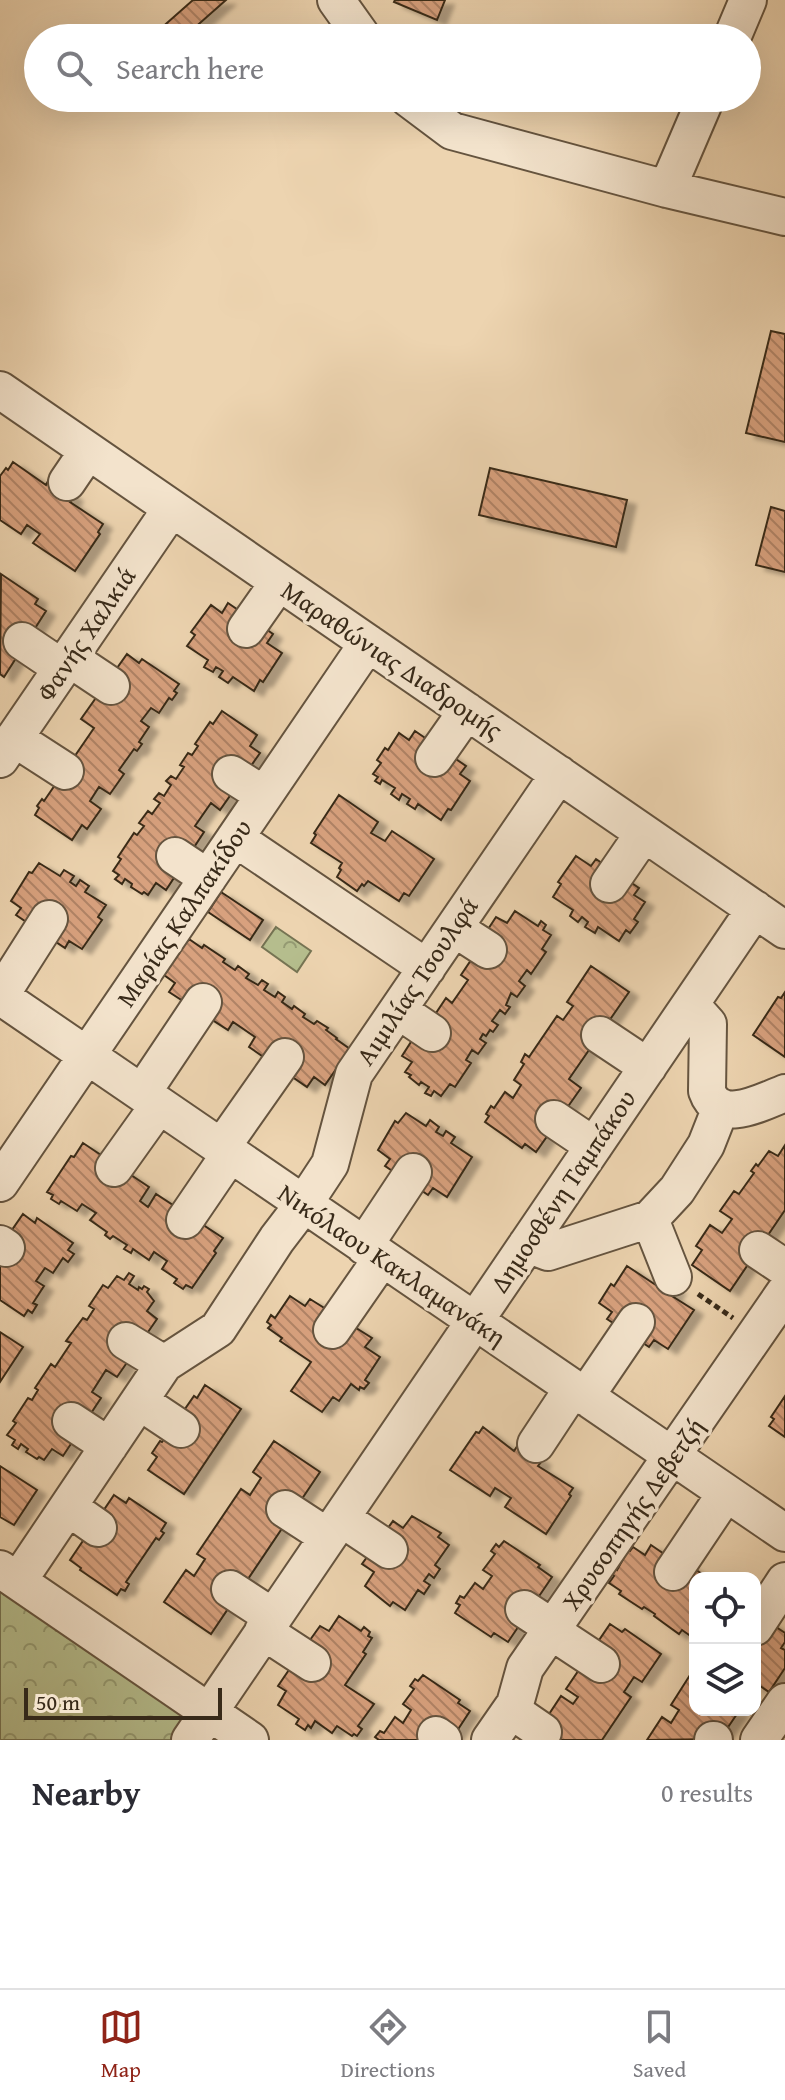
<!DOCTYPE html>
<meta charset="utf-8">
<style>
:root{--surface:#fff;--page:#f2f2f3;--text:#2b2b33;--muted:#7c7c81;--line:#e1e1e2;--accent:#8f2418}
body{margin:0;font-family:"Gentium Book Plus",serif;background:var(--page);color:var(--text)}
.controls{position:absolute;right:24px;bottom:24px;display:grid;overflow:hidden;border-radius:16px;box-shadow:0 8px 32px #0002}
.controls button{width:72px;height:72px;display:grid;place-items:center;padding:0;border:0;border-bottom:2px solid var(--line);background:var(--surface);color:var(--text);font:40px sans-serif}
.scale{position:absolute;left:24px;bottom:20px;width:198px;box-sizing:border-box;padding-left:8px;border:4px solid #382a19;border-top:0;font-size:22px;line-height:28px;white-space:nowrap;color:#382a19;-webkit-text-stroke:6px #f3e3cc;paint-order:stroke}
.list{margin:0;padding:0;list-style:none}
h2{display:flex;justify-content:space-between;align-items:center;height:104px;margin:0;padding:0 32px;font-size:34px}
h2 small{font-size:26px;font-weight:400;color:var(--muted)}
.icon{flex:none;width:44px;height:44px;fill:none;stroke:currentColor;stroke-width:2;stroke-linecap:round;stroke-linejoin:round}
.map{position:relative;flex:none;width:785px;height:1740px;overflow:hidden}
.search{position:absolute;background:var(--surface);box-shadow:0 8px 32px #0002;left:24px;right:24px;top:24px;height:88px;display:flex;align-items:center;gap:20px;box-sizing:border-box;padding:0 28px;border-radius:44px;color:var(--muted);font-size:30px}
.sheet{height:248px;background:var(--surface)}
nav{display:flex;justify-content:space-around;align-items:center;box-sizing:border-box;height:112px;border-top:2px solid var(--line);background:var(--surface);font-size:22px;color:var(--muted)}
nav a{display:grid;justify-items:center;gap:4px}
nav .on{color:var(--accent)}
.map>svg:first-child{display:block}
.park{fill:url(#park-crowns);stroke:#767453;stroke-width:2}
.building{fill:url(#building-back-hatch);stroke:#382a19;stroke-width:2;filter:url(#shadow)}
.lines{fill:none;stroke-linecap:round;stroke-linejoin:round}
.minor-casing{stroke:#65543f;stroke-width:40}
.path{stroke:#382a19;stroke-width:5;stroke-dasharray:6 4;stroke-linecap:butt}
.minor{stroke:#f3e3cc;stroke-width:36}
.labels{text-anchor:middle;stroke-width:7;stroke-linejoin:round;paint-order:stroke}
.street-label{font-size:26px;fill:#382a19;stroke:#f3e3cc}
</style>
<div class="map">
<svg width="785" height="1740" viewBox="0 0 785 1740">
<defs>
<pattern id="park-crowns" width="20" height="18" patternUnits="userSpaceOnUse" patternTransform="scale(2)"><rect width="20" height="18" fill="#b5bd8d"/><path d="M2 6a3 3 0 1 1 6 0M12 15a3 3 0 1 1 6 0" fill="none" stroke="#949a72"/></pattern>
<pattern id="building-back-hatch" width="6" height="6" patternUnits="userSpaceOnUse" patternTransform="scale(2)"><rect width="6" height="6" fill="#d8a17e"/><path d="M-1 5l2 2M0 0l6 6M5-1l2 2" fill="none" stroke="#b08366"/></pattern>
<filter id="shadow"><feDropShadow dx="9" dy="5" stdDeviation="2" flood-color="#0004"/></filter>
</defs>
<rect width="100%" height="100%" fill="#edd4b0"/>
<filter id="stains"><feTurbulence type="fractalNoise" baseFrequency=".0025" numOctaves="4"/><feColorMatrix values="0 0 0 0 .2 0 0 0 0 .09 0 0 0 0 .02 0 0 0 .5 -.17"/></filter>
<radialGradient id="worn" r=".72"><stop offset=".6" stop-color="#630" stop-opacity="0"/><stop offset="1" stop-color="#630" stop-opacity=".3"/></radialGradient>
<!-- park -->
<path class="park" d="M276 927 311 951 297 972 262 947Z
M0 1590 220 1740H0Z"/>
<!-- building -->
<path class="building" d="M193 0H226L183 38H150Z
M395 0H445L437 20 394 2Z
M771 331 785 334V442L746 433Z
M13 462 46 485 49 479 51 480 74 497 70 502 103 524 98 532 100 534 75 571 33 543 40 534 27 525 21 534 0 520V476L6 468 8 470Z
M490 468 627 500 616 547 479 515Z
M771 507 785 511V572L756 565Z
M1 574 38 599 35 604 46 611 4 677 0 674Z
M228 603 273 634 267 643 282 653 263 682 260 680 254 691 233 677 228 683 219 677 223 671 216 667 213 672 204 667 208 660 187 646 195 635 191 632 211 605 222 613Z
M127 654 139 663 142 659 179 684 174 691 177 693 172 700 169 698 159 713 151 708 141 721 149 727 139 742 142 744 137 751 134 749 119 770 124 774 110 794 99 787 90 801 101 809 87 829 82 825 72 840 35 815 39 808 37 806 42 799 44 801 94 728 81 719Z
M222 711 257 735 250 746 260 753 220 810 211 803 195 826 204 832 166 890 156 883 148 895 144 892 142 894 131 887 132 884 125 879 122 884 115 879 119 875 113 871 121 859 118 857 134 833 137 835 144 826 139 823 148 811 152 814 160 803 154 799 159 793 164 796 171 785 166 781 171 776 176 779 184 767 180 765 188 753 192 755 198 746 195 744 210 722 213 724Z
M415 731 466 766 460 774 470 781 451 810 448 809 441 820 418 804 415 809 407 804 410 799 402 794 399 800 391 794 395 788 382 780 380 784 375 781 378 777 373 774 381 763 377 760 385 748 388 750 399 733 409 740Z
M339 795 378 822 371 833 385 841 392 831 434 859 409 896 404 893 399 901 368 881 364 886 362 884 357 891 337 877 341 870 339 868 342 863 311 843 316 835 314 833Z
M576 856 591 866 596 859 639 888 634 895 645 902 634 919 638 922 630 933 626 930 619 941 598 927 595 933 585 927 588 922 582 917 578 922 570 916 573 910 553 897 561 884 558 882Z
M39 863 60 876 64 870 74 876 70 882 76 886 80 880 89 886 85 892 106 905 98 917 102 920 82 949 69 941 65 948 16 915 21 908 11 901 29 872 32 873Z
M221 892 263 920 250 940 208 912Z
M515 911 538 926 541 921 546 925 543 930 551 935 542 949 546 952 531 974 527 970 519 981 525 986 517 997 511 993 506 1005 510 1007 505 1014 500 1010 492 1021 498 1025 493 1032 490 1030 486 1036 483 1034 480 1039 486 1043 478 1054 472 1050 466 1060 471 1063 455 1087 450 1084 441 1096 434 1091 431 1096 425 1093 429 1087 421 1082 419 1085 409 1077 411 1075 405 1072 412 1062 402 1056 418 1031 430 1022 446 998 452 1003 468 980 461 975 477 951 481 940 496 917 507 923Z
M189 939 202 948 204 945 225 959 223 962 235 970 238 966 249 974 246 978 258 985 262 980 268 984 264 990 275 997 278 992 285 997 282 1002 292 1009 294 1006 305 1014 303 1017 314 1024 317 1021 328 1028 326 1030 337 1038 336 1039 350 1049 325 1085 314 1077 307 1087 249 1047 255 1037 233 1022 228 1030 169 992 175 983 164 975 180 952 176 949 181 943 184 945Z
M591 966 629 992 569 1079 581 1088 536 1152 525 1144 522 1148 485 1122 489 1116 486 1114 491 1106 494 1108 505 1092 513 1098 521 1085 514 1080 524 1064 521 1062 525 1054 529 1057 557 1016 563 1020 573 1006 567 1002Z
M785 992V1057L753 1035 778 997 781 998Z
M406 1113 426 1126 430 1120 439 1127 436 1132 443 1136 446 1131 455 1137 451 1143 472 1157 447 1197 433 1188 428 1195 385 1166 390 1159 378 1150 395 1121 398 1123Z
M83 1143 149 1187 140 1201 148 1207 156 1194 223 1238 214 1251 216 1253 192 1288 186 1285 183 1289 174 1283 177 1279 162 1269 167 1261 154 1252 149 1260 133 1249 131 1253 124 1249 127 1245 113 1236 110 1239 105 1235 107 1232 90 1220 96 1213 82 1204 77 1211 61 1201 59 1204 51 1199 53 1195 47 1192 71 1156 74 1157Z
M785 1145V1210L730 1291 692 1265 702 1250 696 1246 710 1225 722 1233 732 1219 720 1211 734 1191 739 1194 754 1173 751 1171 756 1164 758 1166 769 1151 778 1156Z
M23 1214 35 1223 37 1218 73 1243 68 1250 74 1254 68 1262 63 1258 53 1273 45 1268 36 1281 44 1286 33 1303 37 1305 32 1313 28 1310 24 1316 0 1300V1256L5 1240Z
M627 1266 662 1289H677L672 1296 694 1310 668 1349 654 1340 649 1347 607 1319 612 1312 599 1303 611 1284 614 1286Z
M129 1273 134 1276 129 1284 138 1290 139 1287 142 1289 144 1286 149 1289 147 1292 154 1301 147 1311 157 1319 117 1377 106 1370 92 1392 101 1398 63 1456 52 1449 44 1460 39 1457 37 1459 26 1452 28 1449 21 1444 18 1449 12 1445 15 1440 7 1435 16 1423 13 1421 28 1398 32 1400 38 1390 35 1388 51 1364 55 1367 71 1343 66 1341 83 1318 87 1320 94 1309 89 1306 103 1285 108 1288 117 1276 124 1280Z
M290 1296 305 1306 310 1299 372 1338 365 1347 380 1357 365 1380 369 1383 364 1389 360 1387 359 1390 351 1384 339 1401 333 1397 322 1412 291 1391 311 1362 280 1341 282 1338 268 1328 271 1325 267 1322 271 1315 275 1318Z
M0 1332 23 1347 0 1382Z
M205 1385 241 1409 184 1494 148 1470 157 1457 152 1453 160 1441 162 1442 194 1396 197 1398Z
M785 1396V1437L769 1426 774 1419 771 1417Z
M483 1427 514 1451 518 1445 542 1461 538 1466 573 1488 569 1494 571 1496 546 1534 505 1507 511 1498 495 1488 490 1496 450 1470 476 1432 479 1433Z
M274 1441 320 1472 211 1634 164 1602 186 1570 194 1576 205 1559 197 1554 241 1489 250 1495 261 1478 253 1472Z
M0 1466 37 1490 14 1525 0 1517Z
M114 1495 126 1503 129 1498 166 1523 161 1531 164 1533 159 1540 156 1538 126 1582 129 1584 125 1591 121 1589 117 1595 80 1570 81 1568 70 1560Z
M412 1516 441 1533 438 1537 449 1545 435 1565 440 1569 434 1578 429 1574 424 1581 430 1585 424 1594 418 1590 405 1610 393 1602 390 1606 365 1586 374 1572 362 1564 393 1521 403 1528Z
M504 1541 540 1565 538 1567 552 1577 508 1642 494 1633 491 1637 455 1613 460 1605 456 1603 460 1596 464 1598 475 1583 483 1589 492 1576 483 1570 495 1554 491 1551 496 1544 499 1547Z
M651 1545 673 1560 687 1564 708 1578H695V1639L682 1630 679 1634 654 1616 655 1614 644 1607 642 1609 619 1594 621 1591 609 1583 614 1576 609 1572 612 1567 617 1570 628 1550 630 1551 633 1547 645 1555Z
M339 1616 361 1631 364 1627 370 1632 368 1636 372 1638 363 1652 366 1654 345 1685 374 1704 358 1726 362 1729 357 1736 354 1734 352 1736 337 1726 332 1733 315 1721 311 1728 308 1725 305 1730 296 1724 299 1719 278 1705 286 1691 278 1686 295 1661 320 1626 329 1631Z
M767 1621 785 1633V1642L781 1648 785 1650V1668L769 1692 757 1684 755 1687V1629Z
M610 1624 622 1632 625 1629 661 1654 642 1682 634 1677 624 1692 631 1697 602 1740H532L561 1696 573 1704 578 1697 566 1689Z
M423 1675 460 1700 458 1703 470 1711 453 1737 433 1740H379L375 1737 380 1731 384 1733 395 1717 403 1723 411 1710 403 1704 414 1689 410 1686 415 1679 418 1681Z
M690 1675 695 1678V1710L739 1711 720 1739 647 1740 662 1717 671 1723 679 1710 671 1705Z"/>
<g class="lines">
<!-- minor casing -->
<g class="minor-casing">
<path id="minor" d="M336 0 363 38
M732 38 748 0
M408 98 452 131 667 189 785 217
M667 189 706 98
M0 390 785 930
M67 482 88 451
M246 629 279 582
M22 641 62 668
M69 658 111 686
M14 738 65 771
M434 758 467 711
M0 759 171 509
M231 774 264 795
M235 838 427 968
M175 856 208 878
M609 884 644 833
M454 928 488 950
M0 996 785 1533
M0 996 49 919
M691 1005 708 1024 707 1091C719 1126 762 1102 785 1093
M398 1010 432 1033
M600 1035 648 1067
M142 1093 203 1002
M554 1119 594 1146
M221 1148 285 1057
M114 1168 159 1105
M0 1183 368 643
M650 1219 677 1190 706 1145 721 1107
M185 1220 230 1154
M0 1244 6 1248
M527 1244 548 1252 650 1219 673 1277
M364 1246 413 1172
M758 1250 785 1268
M332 1330 382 1258
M126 1341 164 1364
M585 1397 636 1322
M139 1401 181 1429
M71 1421 109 1446
M536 1444 573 1388
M68 1507 98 1528
M285 1509 328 1537
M341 1518 389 1550
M0 1569 250 1740
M673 1572 726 1493
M18 1581 164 1364 218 1329 277 1239 303 1205 330 1164 354 1074 559 774
M230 1589 273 1617
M524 1609 553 1628
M755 1627 785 1581
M263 1631 312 1663
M551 1631 601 1664
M511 1710 543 1732
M436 1735 443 1740
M190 1740 755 909
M490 1740 515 1704 525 1668 785 1292
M713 1740H714
M759 1740 785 1702"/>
</g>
<!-- path -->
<path class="path" d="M698 1294 733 1318"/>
<!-- minor -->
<use href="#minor" class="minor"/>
</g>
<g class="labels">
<!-- street labels -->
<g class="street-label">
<text transform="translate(86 634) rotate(-56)" y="9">Φανής Χαλκιά</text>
<text transform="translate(392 660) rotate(34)" y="9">Μαραθώνιας Διαδρομής</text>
<text transform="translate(184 913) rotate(-56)" y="9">Μαρίας Καλπακίδου</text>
<text transform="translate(417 981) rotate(-56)" y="9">Αιμιλίας Τσουλφά</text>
<text transform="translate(563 1191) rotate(-56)" y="9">Δημοσθένη Ταμπάκου</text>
<text transform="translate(392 1265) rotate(34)" y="9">Νικόλαου Κακλαμανάκη</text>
<text transform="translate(633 1514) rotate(-55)" y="9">Χρυσοπηγής Δεβετζή</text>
</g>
</g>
<rect width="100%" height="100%" filter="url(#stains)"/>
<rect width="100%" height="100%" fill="url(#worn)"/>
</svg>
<div class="controls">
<button><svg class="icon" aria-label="locate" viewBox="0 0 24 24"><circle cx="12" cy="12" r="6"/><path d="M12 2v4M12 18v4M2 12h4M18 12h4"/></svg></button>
<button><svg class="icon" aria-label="layers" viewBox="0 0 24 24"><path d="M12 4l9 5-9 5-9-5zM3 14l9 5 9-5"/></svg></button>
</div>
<div class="scale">50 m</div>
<div class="search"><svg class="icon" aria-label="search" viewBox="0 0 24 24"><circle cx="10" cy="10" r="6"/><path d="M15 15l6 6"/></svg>Search here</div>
</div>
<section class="sheet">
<h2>Nearby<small>0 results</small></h2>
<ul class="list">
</ul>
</section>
<nav>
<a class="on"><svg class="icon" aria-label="map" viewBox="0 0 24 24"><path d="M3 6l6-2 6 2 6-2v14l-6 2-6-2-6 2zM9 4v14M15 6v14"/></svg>Map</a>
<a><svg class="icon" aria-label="directions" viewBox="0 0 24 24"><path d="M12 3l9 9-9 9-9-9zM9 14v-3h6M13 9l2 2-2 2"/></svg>Directions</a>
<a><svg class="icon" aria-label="saved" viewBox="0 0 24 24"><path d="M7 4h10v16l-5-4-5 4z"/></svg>Saved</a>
</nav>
